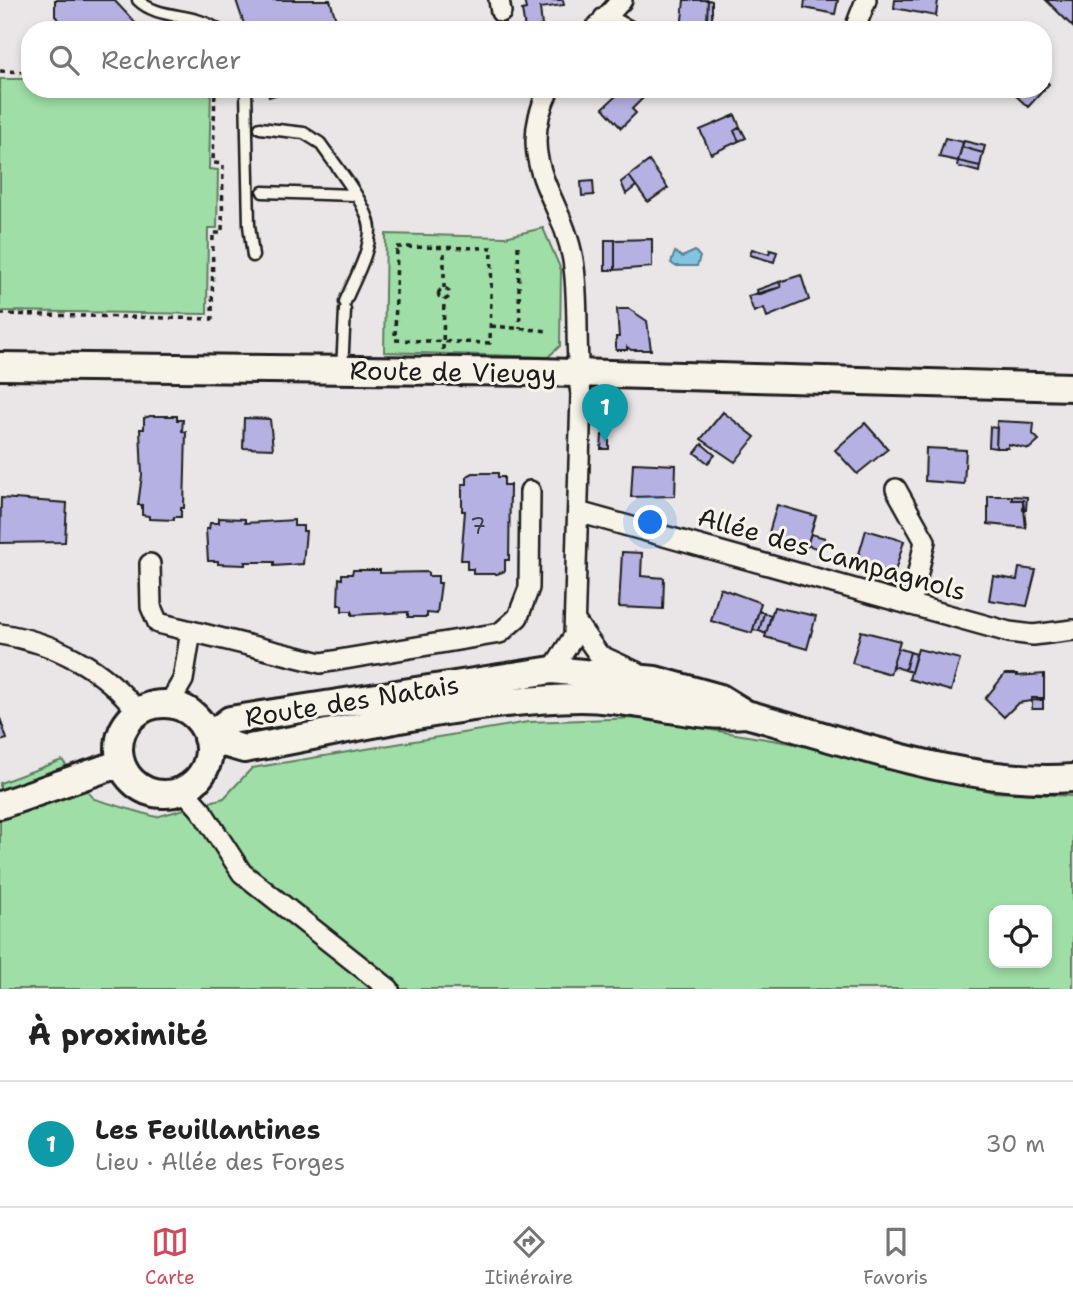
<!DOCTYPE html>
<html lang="fr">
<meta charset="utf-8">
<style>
:root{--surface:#fff;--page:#f6f6f6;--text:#222;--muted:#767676;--line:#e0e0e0;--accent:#d1495b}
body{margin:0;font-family:"Shantell Sans",sans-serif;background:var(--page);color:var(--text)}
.controls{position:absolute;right:21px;bottom:21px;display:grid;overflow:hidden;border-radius:14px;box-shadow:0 4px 10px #0003}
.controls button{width:63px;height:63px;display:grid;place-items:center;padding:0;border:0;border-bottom:2px solid var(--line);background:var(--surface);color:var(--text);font:35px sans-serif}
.you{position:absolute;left:651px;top:523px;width:24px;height:24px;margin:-18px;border:5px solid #fff;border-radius:50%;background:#1a73e8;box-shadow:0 0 0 10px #1a73e833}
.badge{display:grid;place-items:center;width:46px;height:46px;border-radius:50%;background:var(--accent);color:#fff;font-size:23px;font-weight:700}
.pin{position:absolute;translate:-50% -58px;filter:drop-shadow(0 2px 4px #0008)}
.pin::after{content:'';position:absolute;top:37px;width:24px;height:21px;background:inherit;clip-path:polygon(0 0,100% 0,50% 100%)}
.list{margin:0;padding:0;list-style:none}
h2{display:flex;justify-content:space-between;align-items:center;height:91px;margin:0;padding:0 28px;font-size:30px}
h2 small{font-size:23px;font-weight:400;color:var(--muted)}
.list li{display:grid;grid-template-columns:46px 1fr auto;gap:21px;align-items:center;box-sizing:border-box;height:126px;padding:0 28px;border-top:2px solid var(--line)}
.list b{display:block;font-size:26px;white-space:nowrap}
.list p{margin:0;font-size:23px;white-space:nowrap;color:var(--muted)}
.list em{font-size:23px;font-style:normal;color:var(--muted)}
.icon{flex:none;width:38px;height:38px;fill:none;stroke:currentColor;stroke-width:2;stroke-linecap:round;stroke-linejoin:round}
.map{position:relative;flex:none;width:1073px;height:989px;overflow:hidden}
.search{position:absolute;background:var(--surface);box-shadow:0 4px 10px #0003;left:21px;right:21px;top:21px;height:77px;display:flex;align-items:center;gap:18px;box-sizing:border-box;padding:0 24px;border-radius:28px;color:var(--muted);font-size:26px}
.sheet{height:217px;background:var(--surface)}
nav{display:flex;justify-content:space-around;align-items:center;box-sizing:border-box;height:98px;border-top:2px solid var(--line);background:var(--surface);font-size:19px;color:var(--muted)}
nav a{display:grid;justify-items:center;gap:4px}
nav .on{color:var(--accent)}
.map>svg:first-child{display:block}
.green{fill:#9fdea6;stroke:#5e7d61;stroke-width:2;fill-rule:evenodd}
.water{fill:#81c5e2;stroke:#598193;stroke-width:2}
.building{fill:#b5b1e3;stroke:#1c1c1c;stroke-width:2}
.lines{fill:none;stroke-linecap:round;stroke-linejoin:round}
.lane-casing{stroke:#1c1c1c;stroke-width:15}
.street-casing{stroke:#1c1c1c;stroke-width:24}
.secondary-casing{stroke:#1c1c1c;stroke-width:32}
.path{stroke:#1c1c1c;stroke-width:3.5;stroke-dasharray:5 5;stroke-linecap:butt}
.lane{stroke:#f7f3e8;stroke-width:10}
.street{stroke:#f7f3e8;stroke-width:19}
.secondary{stroke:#f7f3e8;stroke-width:26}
.labels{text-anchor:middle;stroke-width:6;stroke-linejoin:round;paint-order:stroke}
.number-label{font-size:23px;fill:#42414e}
.street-label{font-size:26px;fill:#1c1c1c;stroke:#f7f3e8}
</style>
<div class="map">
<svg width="1073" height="989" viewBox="0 0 1073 989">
<rect width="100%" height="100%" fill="#eae6e7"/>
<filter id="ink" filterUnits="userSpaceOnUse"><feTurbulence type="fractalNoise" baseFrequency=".0143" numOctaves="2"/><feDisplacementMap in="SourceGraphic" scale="14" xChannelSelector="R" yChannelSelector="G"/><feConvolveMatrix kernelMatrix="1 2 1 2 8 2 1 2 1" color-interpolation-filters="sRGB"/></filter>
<g filter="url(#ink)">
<!-- green -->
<path class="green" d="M0 79H30V89H211L209 169 218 170 217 228H208L207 314 0 311Z
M543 228 561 270 560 346 548 357 384 352 386 234 505 237Z
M639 718 790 743 993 792 1073 796V989H0V783L62 760 94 799 156 817 224 798 252 768 528 722ZM994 910H1047V963H994Z"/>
<!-- water -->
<path class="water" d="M695 251 700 257 697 266H675L671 263 675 252 682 257Z"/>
<!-- building -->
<path class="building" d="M55 0H114L142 30H68L55 16Z
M236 0H330L339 30H246Z
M524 0H563L564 5 540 8 542 26 525 29 522 10 526 9Z
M684 0H708L707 22 712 23 711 30H681Z
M708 0 712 1V23L707 22Z
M805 0H838L835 14 804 8Z
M895 0H938L936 16 894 8Z
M1046 0H1073V27Z
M1043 78 1049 84 1028 107 1011 91 1043 89Z
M266 89H293L269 97Z
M615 89H642L647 94 632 109 636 113 621 128 603 108 617 95Z
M735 115 740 127 734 131 739 141 711 154 700 130Z
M740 127 746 138 739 141 734 131Z
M945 138 963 142 958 161 939 157Z
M964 141 985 146 983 153 962 147Z
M962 147 983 153 980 166 958 161Z
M649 161 668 188 648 202 629 176Z
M958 161 980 166 979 172 957 166Z
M629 176 636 186 626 194 621 182Z
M593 181 594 195 582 196 581 182Z
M652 239V267L615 270V240Z
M605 240H615V270H605Z
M752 249 769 254 770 250 777 252 774 262 750 255Z
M801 275 809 300 767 317 764 308 754 312 748 296 781 287 779 282Z
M779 282 781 287 758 295 757 290Z
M617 309H629L647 321 651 350H631L627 347V350H616V337H619Z
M723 412 755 437 735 462 701 439Z
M150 416H177V420H183L182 431 186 432 184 508H181V517H174V520L149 519V516L142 515V505H138L142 475 140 429H144V418Z
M244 418 270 419 273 449 243 448Z
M997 421 1034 423 1033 434 1039 440 1029 449 1008 444V448H996Z
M865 423 888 449 857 474 835 450Z
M990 427 997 428 996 448 989 447Z
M602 435 609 436V449H601Z
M702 444 715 455 708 463 695 453Z
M926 448 966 450 964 484 925 481Z
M633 463 676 465 675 496 631 497Z
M473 473H498V477H504V485H510L509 560H505V571L497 574H473V569H467V560H461L465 511H462V484H467V476Z
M988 496H1012V500H1023L1026 528 988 524Z
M1012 496 1027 497 1026 510H1023V500H1012Z
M1 498 67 503 65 542 0 543Z
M777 505 816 516 806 549 768 536Z
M219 518 245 519V523L294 520V526H303V531H306L303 564 274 566V562H245V565L218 564V561H208L206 529H209L210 523H219Z
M866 530 904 541 894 575 857 561Z
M811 534 825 538 822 550 807 545Z
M622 552 642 553 641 576 664 578 663 609 619 607Z
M1019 568 1036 570 1027 606 989 600 993 576 1017 580Z
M353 570H380V573L428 572V576H438V583H441L437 614 427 613V617H408V612L352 615V611H342V605H338L339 578 342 579V574H352Z
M720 588 761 603 752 633 711 621Z
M774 607 816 616 807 649 765 637Z
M759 611 764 613 759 631 753 630Z
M764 613 771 615 766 634 759 631Z
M861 631 900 641 890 674 852 663Z
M898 648 910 652 905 670 892 666Z
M918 649 960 659 951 691 909 679Z
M910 652 916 654 911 672 905 670Z
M1005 674H1017V676L1044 674V699L1018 703 1004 717 985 699Z
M1032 698H1043V709H1032Z
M0 718 7 739 0 741Z"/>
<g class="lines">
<!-- lane casing -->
<g class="lane-casing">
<path id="lane" d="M138 0C158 20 195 12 218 30
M246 89 249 225 253 256
M260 128 304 133 320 143C333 162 369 206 370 229 370 253 354 280 345 302
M263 192 354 195
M342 370 345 310"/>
</g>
<!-- street casing -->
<g class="street-casing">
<path id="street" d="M499 0 501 12
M604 18 627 30
M857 23 866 0
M594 30 622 0
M549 89C513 164 562 195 573 260 580 304 574 350 581 394L574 636 552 670
M896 489 925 541 911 605
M578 512 1009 632 1033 635 1073 630
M150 564 151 607 158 623 191 631
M575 621 599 655 636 672
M0 634C54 642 104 668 138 712
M169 704 183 680 191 631 321 663 500 633 518 617 529 588 530 491
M183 790 201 810 242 873 389 989"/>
</g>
<!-- secondary casing -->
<g class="secondary-casing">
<path id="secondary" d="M0 366 538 372 1073 387
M119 749a45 45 0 1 1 90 0a45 45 0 1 1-90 0Z
M207 738 230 720 552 670 655 680 720 698 746 714C851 742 963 786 1073 778
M207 738 244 749C355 729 468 700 581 698 637 698 691 719 746 714
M0 805 121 763"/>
</g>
<!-- path -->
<path class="path" d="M0 71 30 72
M518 246 520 329
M397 247 492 248 490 343 395 340Z
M444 288V248
M438.5 294a5.5 5.5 0 1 1 11 0a5.5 5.5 0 1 1-11 0Z
M0 314 212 319 213 233H222L223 164 213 163 215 89
M491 326 549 331
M443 350 444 299"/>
<!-- lane -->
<use href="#lane" class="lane"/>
<!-- street -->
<use href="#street" class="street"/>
<!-- secondary -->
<use href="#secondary" class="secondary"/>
</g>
</g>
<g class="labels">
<!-- number labels -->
<g class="number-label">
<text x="478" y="534">7</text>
</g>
<!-- street labels -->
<g class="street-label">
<text transform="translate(453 372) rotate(1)" y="9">Route de Vieugy</text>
<text transform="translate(832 554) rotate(16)" y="9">Allée des Campagnols</text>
<text transform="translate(352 701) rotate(-9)" y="9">Route des Natais</text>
</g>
</g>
</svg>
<div class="controls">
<button><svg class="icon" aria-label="locate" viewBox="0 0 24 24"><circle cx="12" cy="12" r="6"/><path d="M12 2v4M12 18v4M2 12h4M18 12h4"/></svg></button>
</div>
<div class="you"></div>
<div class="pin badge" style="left:605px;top:442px;background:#0f9aa8">1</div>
<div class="search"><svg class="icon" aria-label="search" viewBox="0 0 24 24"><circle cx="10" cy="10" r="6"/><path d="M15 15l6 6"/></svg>Rechercher</div>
</div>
<section class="sheet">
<h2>À proximité<small></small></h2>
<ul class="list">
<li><span class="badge" style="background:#0f9aa8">1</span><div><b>Les Feuillantines</b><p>Lieu · Allée des Forges</p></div><em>30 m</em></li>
</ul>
</section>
<nav>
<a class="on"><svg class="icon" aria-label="map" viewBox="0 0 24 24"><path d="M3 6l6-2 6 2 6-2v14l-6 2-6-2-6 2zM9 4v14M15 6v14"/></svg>Carte</a>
<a><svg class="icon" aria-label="directions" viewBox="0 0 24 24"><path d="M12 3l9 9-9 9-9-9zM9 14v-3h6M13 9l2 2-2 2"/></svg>Itinéraire</a>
<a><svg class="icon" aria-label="saved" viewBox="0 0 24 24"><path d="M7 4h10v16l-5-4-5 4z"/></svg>Favoris</a>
</nav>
